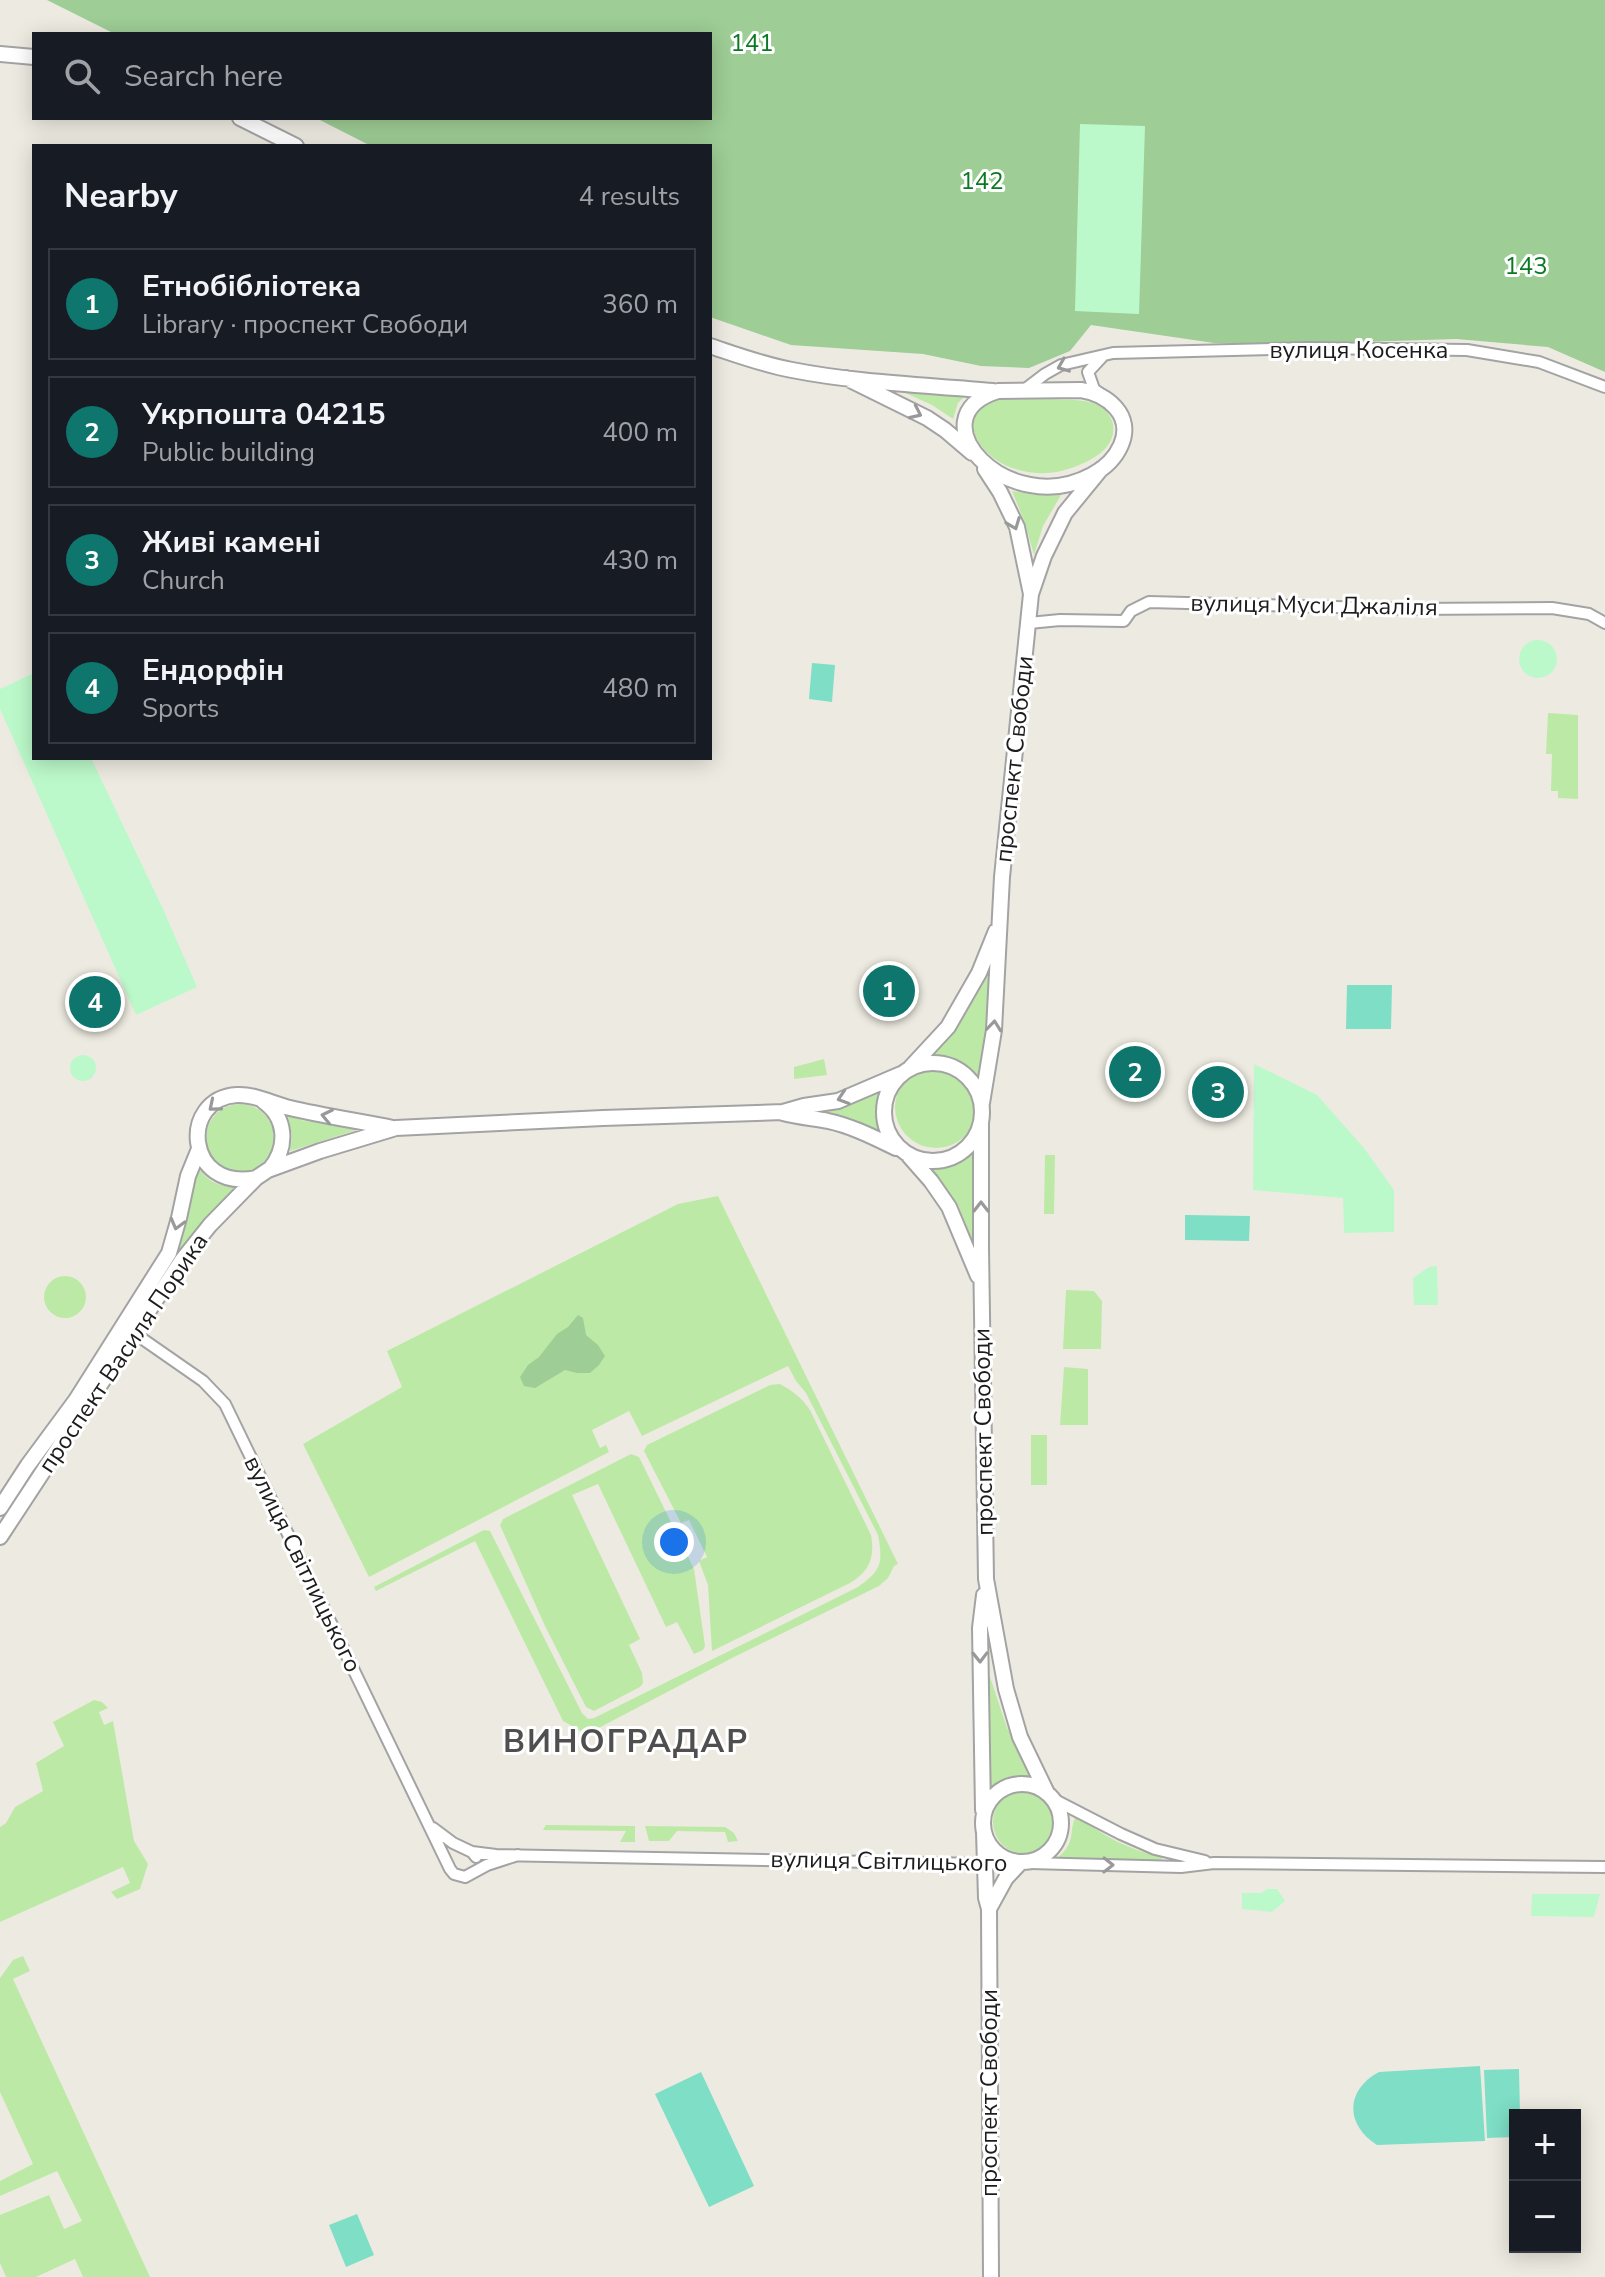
<!DOCTYPE html>
<meta charset="utf-8">
<style>
:root{--surface:#171b24;--page:#20242c;--text:#f1f3f6;--muted:#9ea1a6;--line:#363941;--accent:#0f766e}
body{margin:0;font-family:"Nunito Sans",sans-serif;background:var(--page);color:var(--text)}
.controls{position:absolute;right:24px;bottom:24px;display:grid;overflow:hidden;border-radius:0px;box-shadow:0 4px 20px #0003}
.controls button{width:72px;height:72px;display:grid;place-items:center;padding:0;border:0;border-bottom:2px solid var(--line);background:var(--surface);color:var(--text);font:40px sans-serif}
.you{position:absolute;left:674px;top:1542px;width:28px;height:28px;margin:-20px;border:6px solid #fff;border-radius:50%;background:#1a73e8;box-shadow:0 0 0 12px #1a73e833}
.badge{display:grid;place-items:center;width:52px;height:52px;border-radius:50%;background:var(--accent);color:#fff;font-size:26px;font-weight:700}
.pin{position:absolute;translate:-50% -50%;border:4px solid #fff;box-shadow:0 2px 8px #0006}
.list{margin:0;padding:0;list-style:none}
h2{display:flex;justify-content:space-between;align-items:center;height:104px;margin:0;padding:0 32px;font-size:34px}
h2 small{font-size:26px;font-weight:400;color:var(--muted)}
.list li{display:grid;grid-template-columns:52px 1fr auto;gap:24px;align-items:center;box-sizing:border-box;height:112px;margin:0 16px 16px;padding:0 16px;border:2px solid var(--line);border-radius:0px}
.list b{display:block;font-size:30px;white-space:nowrap}
.list p{margin:0;font-size:26px;white-space:nowrap;color:var(--muted)}
.list em{font-size:26px;font-style:normal;color:var(--muted)}
.icon{flex:none;width:44px;height:44px;fill:none;stroke:currentColor;stroke-width:2;stroke-linecap:round;stroke-linejoin:round}
.map{position:relative;flex:none;width:1605px;height:2277px;overflow:hidden}
.search{position:absolute;background:var(--surface);box-shadow:0 4px 20px #0003;left:32px;top:32px;width:680px;height:88px;display:flex;align-items:center;gap:20px;box-sizing:border-box;padding:0 28px;border-radius:0px;color:var(--muted);font-size:30px}
.panel{position:absolute;background:var(--surface);box-shadow:0 4px 20px #0003;left:32px;top:144px;width:680px;height:616px;border-radius:0px}
.map>svg:first-child{display:block}
.grass{fill:#bde9a6}
.forest{fill:#9ecd95}
.park{fill:#bcf9ca}
.pitch{fill:#7edec6}
.lines{fill:none;stroke-linecap:round;stroke-linejoin:round}
.minor-casing{stroke:#a3a3a3;stroke-width:14}
.tertiary-casing{stroke:#a3a3a3;stroke-width:18}
.minor{stroke:#fff;stroke-width:10}
.tertiary{stroke:#fff;stroke-width:14}
.oneway{stroke:#999}
.labels{text-anchor:middle;stroke-width:6;stroke-linejoin:round;paint-order:stroke}
.park-label{font-size:24px;fill:#0b7923;stroke:#fff}
.street-label{font-size:24px;fill:#1c1c1c;stroke:#fff}
.district-label{font-size:32px;font-weight:bold;letter-spacing:2px;fill:#4f4f4f;stroke:#fff}
</style>
<div class="map">
<svg width="1605" height="2277" viewBox="0 0 1605 2277">
<rect width="100%" height="100%" fill="#edebe1"/>
<!-- grass -->
<path class="grass" d="M901 391 967 394 958 403 953 419 932 405Z
M994 400C1014 400 1078 397 1093 403 1102 406 1111 414 1113 424 1118 453 1079 467 1057 472 1040 475 1018 472 1003 464 976 449 957 417 994 400Z
M1012 491 1037 495H1061L1043 526 1034 555 1025 523Z
M1548 713 1578 715V799L1558 798V791H1551L1552 754H1546Z
M991 971 996 973 980 1084C969 1067 955 1057 935 1057L934 1053 955 1028Z
M824 1059 827 1075 794 1079V1067Z
M895 1107a41 41 0 1 1 82 0a41 41 0 1 1-82 0Z
M886 1085C875 1105 876 1113 881 1135L816 1115V1109Z
M206 1138a34 34 0 1 1 68 0a34 34 0 1 1-68 0Z
M285 1113 304 1121 369 1126 290 1151 292 1135Z
M974 1148 976 1250 959 1207 931 1171 932 1167C950 1167 960 1159 974 1148Z
M1045 1155H1055L1054 1214H1044Z
M199 1169C208 1181 220 1188 236 1186L173 1259Z
M718 1196 898 1564 894 1566 888 1578 879 1586 734 1657 591 1732 581 1731 563 1721 475 1541 376 1591 374 1587 484 1530 490 1531 582 1713 588 1719 594 1718 858 1587C882 1570 883 1563 878 1535L806 1393 796 1381 788 1366 642 1436 629 1411 592 1430 600 1448 606 1445 609 1452 369 1577 303 1444 402 1387 387 1351 678 1204Z
M44 1297a21 21 0 1 1 42 0a21 21 0 1 1-42 0Z
M1066 1290 1094 1291 1102 1301 1101 1349H1063Z
M1064 1367 1088 1369V1425H1060Z
M780 1384C793 1391 802 1398 810 1410L871 1535C875 1557 870 1571 850 1583L712 1651 708 1585 699 1561 707 1557 689 1520 681 1523 644 1451 647 1445 770 1385Z
M1031 1435H1047V1485H1031Z
M631 1454 639 1457 694 1569 705 1646 703 1650 694 1654 677 1622 666 1627 598 1484 572 1495 640 1639 629 1645 642 1673 643 1683 640 1687 594 1711 586 1707 545 1626 500 1525 503 1519Z
M990 1677 1007 1728 1036 1777C1017 1774 1003 1778 989 1791L985 1679Z
M94 1700 102 1702 108 1708 99 1712 104 1725 113 1721 134 1841 148 1864 140 1889 117 1899 111 1892 130 1883 123 1867 0 1922V1827L6 1823 15 1807 43 1791 36 1763 64 1746 53 1722Z
M993 1822a32 32 0 1 1 64 0a32 32 0 1 1-64 0Z
M1077 1814C1099 1835 1132 1851 1162 1857L1161 1862 1057 1858C1078 1841 1067 1832 1077 1814Z
M546 1825 635 1826V1842H620L626 1831 543 1830Z
M645 1826 725 1827 734 1833 738 1841 728 1842 725 1832 677 1831 669 1841H649Z
M23 1956 30 1971 13 1979 150 2277H83L75 2259 36 2277H6L0 2263V2215L49 2195 64 2229 82 2221 57 2171 0 2196V2181L33 2164 0 2092V1978L13 1960Z"/>
<!-- forest -->
<path class="forest" d="M47 0H1605V372L1548 347 1456 339 1298 344 1214 343 1091 325 1070 351 1029 368 981 366 923 354 791 345 710 317V146H371L316 118H710V34H115Z
M578 1315 583 1318 586 1335 598 1345 605 1356 599 1365 590 1373H577L565 1370 535 1388 524 1386 520 1377 528 1365 539 1357 557 1334 568 1327Z"/>
<!-- park -->
<path class="park" d="M1080 124 1145 126 1139 314 1075 311Z
M1519 659a19 19 0 1 1 38 0a19 19 0 1 1-38 0Z
M34 673V758H91L163 909 197 987 136 1015 0 709V689Z
M70 1068a13 13 0 1 1 26 0a13 13 0 1 1-26 0Z
M1254 1064 1317 1095 1364 1148 1394 1190V1232L1344 1233 1343 1198 1253 1190Z
M1437 1266 1438 1305H1414L1413 1278 1429 1267Z
M1267 1889H1277L1285 1901 1272 1912 1242 1909V1893H1261Z
M1532 1894H1600L1594 1917 1531 1916Z"/>
<!-- pitch -->
<path class="pitch" d="M812 663 835 665 832 702 809 699Z
M1347 985H1392L1391 1029H1346Z
M1185 1215 1250 1216 1249 1241 1185 1240Z
M1480 2066 1485 2141 1377 2145C1345 2125 1345 2090 1379 2072Z
M1519 2069 1520 2115H1515V2137L1487 2138 1484 2070Z
M701 2072 754 2186 709 2207 655 2094Z
M357 2214 374 2255 346 2267 329 2225Z"/>
<g class="lines">
<!-- minor casing -->
<g class="minor-casing">
<path id="minor" d="M1024 390 1045 374 1061 365 1113 353 1308 348 1467 350 1539 362 1605 387
M1102 395 1094 389 1088 372 1102 357
M1029 623 1060 620 1124 621 1131 611 1149 602 1411 609 1552 608 1589 614 1605 623
M134 1333 203 1381 225 1404 450 1869 454 1874 465 1877 487 1865 518 1855
M1053 1799 1121 1834 1155 1849 1205 1861
M433 1828 453 1843 472 1852 476 1857
M472 1852 496 1855 984 1864 1021 1862
M1030 1863 1181 1867 1214 1863 1605 1867"/>
</g>
<!-- tertiary casing -->
<g class="tertiary-casing">
<path id="tertiary" d="M0 54 34 57
M240 118 296 146
M710 346C737 355 764 365 792 370 858 383 927 385 993 391
M846 378 927 418 945 430 972 453
M1081 390C1107 394 1134 415 1121 445 1115 459 1105 468 1092 475 1007 521 913 417 998 391Z
M985 469 1000 492 1017 527 1031 594
M884 1112a49 49 0 1 1 98 0a49 49 0 1 1-98 0Z
M910 1068 948 1027 979 973 996 931
M263 1101C287 1118 288 1147 270 1169
M982 1103 994 1030 1002 877 1031 594 1044 556 1065 513 1101 469
M783 1113C798 1117 813 1118 828 1121 852 1126 875 1138 896 1148
M981 1121V1248L986 1579 1006 1689 1020 1737 1047 1793
M909 1156 931 1181 949 1207 978 1276
M256 1178C185 1192 179 1098 237 1095 255 1094 273 1104 290 1108 324 1116 359 1121 393 1128
M0 1508 28 1465 76 1400 169 1253 179 1218 188 1176 199 1149
M0 1537 182 1260 210 1225 256 1178 268 1170 320 1151 396 1128 603 1118 783 1112 804 1106 838 1101 901 1074
M983 1823a39 39 0 1 1 78 0a39 39 0 1 1-78 0Z
M983 1810 980 1628 984 1595
M984 1832 986 1898 989 1909 991 2277
M989 1909 1006 1878 1021 1862"/>
</g>
<!-- minor -->
<use href="#minor" class="minor"/>
<!-- tertiary -->
<use href="#tertiary" class="tertiary"/>
</g>
<!-- one-way arrows -->
<defs><path id="oneway-chevron" d="M-2-3.5L2.5 0L-2 3.5" fill="none" stroke-width="1.6" stroke-linecap="round" stroke-linejoin="round" transform="scale(2)"/></defs>
<g class="oneway">
<use href="#oneway-chevron" transform="translate(1063 366) rotate(158)"/>
<use href="#oneway-chevron" transform="translate(916 413) rotate(25)"/>
<use href="#oneway-chevron" transform="translate(1014 524) rotate(69)"/>
<use href="#oneway-chevron" transform="translate(994 1026) rotate(-84)"/>
<use href="#oneway-chevron" transform="translate(843 1098) rotate(162)"/>
<use href="#oneway-chevron" transform="translate(214 1106) rotate(140)"/>
<use href="#oneway-chevron" transform="translate(327 1116) rotate(-168)"/>
<use href="#oneway-chevron" transform="translate(981 1207) rotate(-90)"/>
<use href="#oneway-chevron" transform="translate(177 1224) rotate(105)"/>
<use href="#oneway-chevron" transform="translate(980 1657) rotate(89)"/>
<use href="#oneway-chevron" transform="translate(1108 1865) rotate(1)"/>
</g>
<g class="labels">
<!-- park labels -->
<g class="park-label">
<text x="752" y="51">141</text>
<text x="982" y="189">142</text>
<text x="1526" y="274">143</text>
</g>
<!-- street labels -->
<g class="street-label">
<text x="1359" y="358">вулиця Косенка</text>
<text transform="translate(1314 605) rotate(1)" y="8">вулиця Муси Джаліля</text>
<text transform="translate(1014 759) rotate(-84)" y="8">проспект Свободи</text>
<text transform="translate(123 1353) rotate(-56)" y="8">проспект Василя Порика</text>
<text transform="translate(983 1432) rotate(-91)" y="8">проспект Свободи</text>
<text transform="translate(303 1564) rotate(64)" y="8">вулиця Світлицького</text>
<text transform="translate(889 1861) rotate(1)" y="8">вулиця Світлицького</text>
<text transform="translate(989 2093) rotate(-90)" y="8">проспект Свободи</text>
</g>
<!-- district labels -->
<g class="district-label">
<text x="626" y="1752">ВИНОГРАДАР</text>
</g>
</g>
</svg>
<div class="controls">
<button>+</button>
<button>−</button>
</div>
<div class="you"></div>
<div class="pin badge" style="left:889px;top:991px">1</div>
<div class="pin badge" style="left:1135px;top:1072px">2</div>
<div class="pin badge" style="left:1218px;top:1092px">3</div>
<div class="pin badge" style="left:95px;top:1002px">4</div>
<div class="search"><svg class="icon" aria-label="search" viewBox="0 0 24 24"><circle cx="10" cy="10" r="6"/><path d="M15 15l6 6"/></svg>Search here</div>
<section class="panel">
<h2>Nearby<small>4 results</small></h2>
<ul class="list">
<li><span class="badge">1</span><div><b>Етнобібліотека</b><p>Library · проспект Свободи</p></div><em>360 m</em></li>
<li><span class="badge">2</span><div><b>Укрпошта 04215</b><p>Public building</p></div><em>400 m</em></li>
<li><span class="badge">3</span><div><b>Живі камені</b><p>Church</p></div><em>430 m</em></li>
<li><span class="badge">4</span><div><b>Ендорфін</b><p>Sports</p></div><em>480 m</em></li>
</ul>
</section>
</div>
